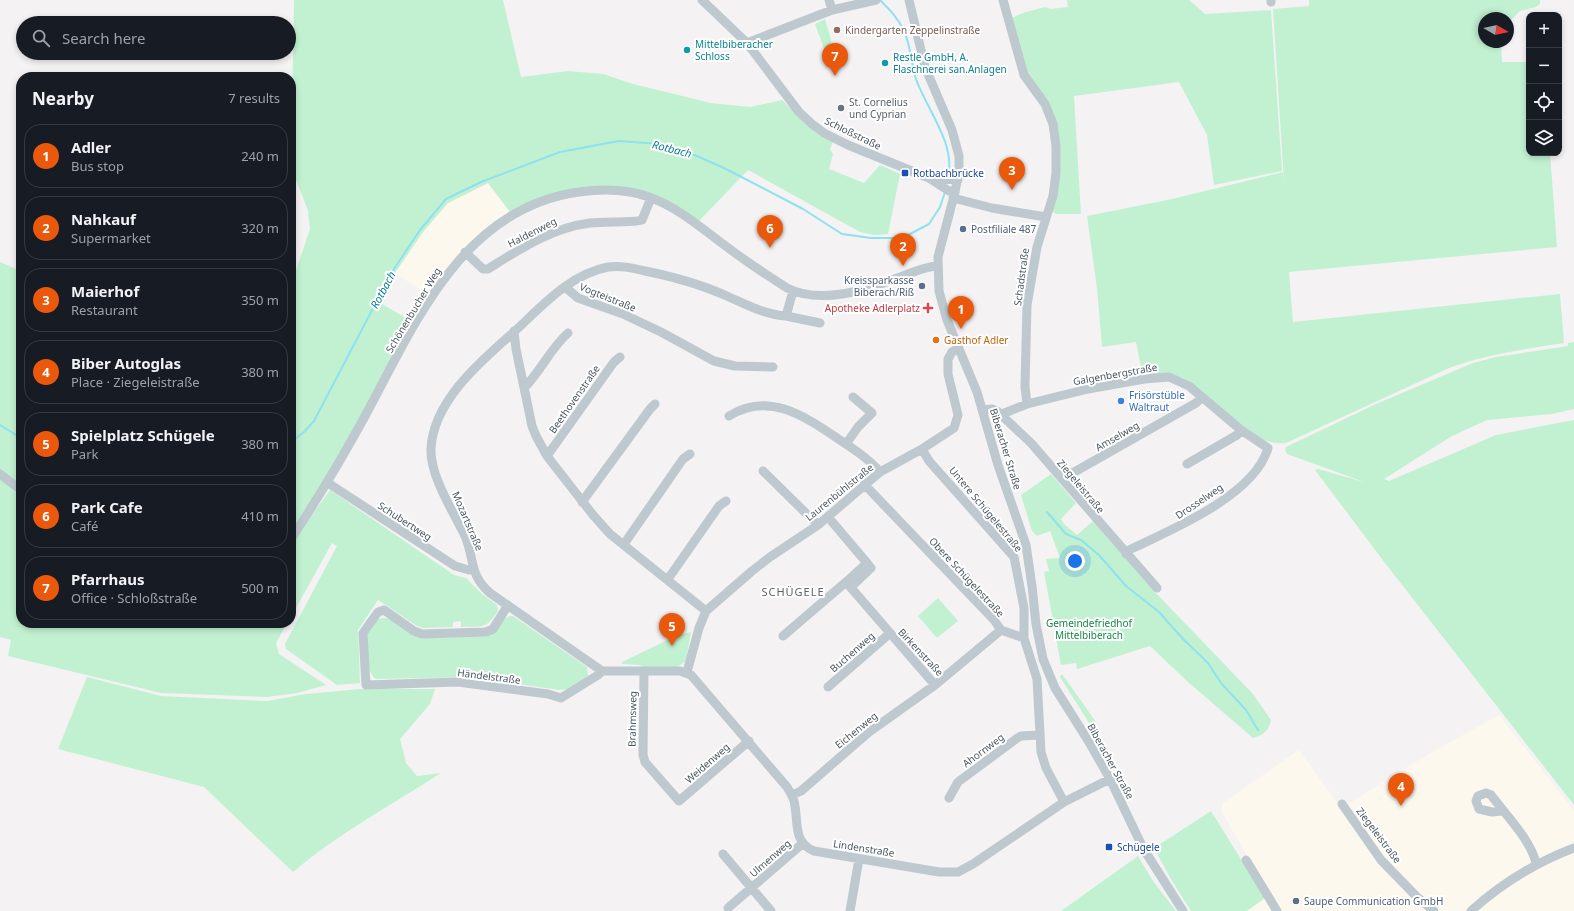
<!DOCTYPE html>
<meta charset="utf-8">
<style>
:root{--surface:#171b24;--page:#20242c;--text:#f1f3f6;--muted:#9ea1a6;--line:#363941;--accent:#ea580c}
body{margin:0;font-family:"Noto Sans",sans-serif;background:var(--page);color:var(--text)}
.controls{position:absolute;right:12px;top:12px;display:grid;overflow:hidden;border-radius:8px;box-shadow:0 2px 6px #0003}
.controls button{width:36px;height:36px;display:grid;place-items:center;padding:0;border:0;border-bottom:1px solid var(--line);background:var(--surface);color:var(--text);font:20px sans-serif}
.compass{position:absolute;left:1478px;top:12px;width:36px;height:36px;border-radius:50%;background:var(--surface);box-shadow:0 2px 6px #0003;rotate:99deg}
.you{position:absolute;left:1075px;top:561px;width:14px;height:14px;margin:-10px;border:3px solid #fff;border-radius:50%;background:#1a73e8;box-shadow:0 0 0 6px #1a73e833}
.badge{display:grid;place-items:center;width:26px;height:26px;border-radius:50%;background:var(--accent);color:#fff;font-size:13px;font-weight:700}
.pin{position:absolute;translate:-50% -33px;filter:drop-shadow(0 1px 2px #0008)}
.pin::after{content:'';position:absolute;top:21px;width:14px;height:12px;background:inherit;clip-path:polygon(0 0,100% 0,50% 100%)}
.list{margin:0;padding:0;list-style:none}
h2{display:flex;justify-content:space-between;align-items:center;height:52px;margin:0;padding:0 16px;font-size:17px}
h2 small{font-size:13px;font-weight:400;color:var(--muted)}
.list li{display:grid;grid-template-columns:26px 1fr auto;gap:12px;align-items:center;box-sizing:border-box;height:64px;margin:0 8px 8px;padding:0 8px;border:1px solid var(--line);border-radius:16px}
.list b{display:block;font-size:15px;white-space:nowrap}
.list p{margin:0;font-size:13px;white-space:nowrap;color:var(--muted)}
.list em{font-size:13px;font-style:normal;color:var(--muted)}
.icon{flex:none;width:22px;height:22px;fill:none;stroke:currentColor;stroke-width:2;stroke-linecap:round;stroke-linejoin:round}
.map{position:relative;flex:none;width:1574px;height:911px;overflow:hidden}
.search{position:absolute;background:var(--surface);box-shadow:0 2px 6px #0003;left:16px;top:16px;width:280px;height:44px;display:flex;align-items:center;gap:10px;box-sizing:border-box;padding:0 14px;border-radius:22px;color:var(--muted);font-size:15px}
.panel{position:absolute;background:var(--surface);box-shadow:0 2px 6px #0003;left:16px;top:72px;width:280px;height:556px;border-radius:16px}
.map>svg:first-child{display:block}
.commercial{fill:#fdf8ee}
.green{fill:#c2f1d1}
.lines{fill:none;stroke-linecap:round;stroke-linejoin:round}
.stream{stroke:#8ee1ef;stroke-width:2}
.minor{stroke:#bdc8cf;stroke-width:9}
.education-dot{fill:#8d6e63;stroke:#fff;stroke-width:1.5}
.culture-dot{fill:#0f9aa8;stroke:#fff;stroke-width:1.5}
.worship-dot{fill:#6b7280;stroke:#fff;stroke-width:1.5}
.transit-dot{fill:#1a4fb4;stroke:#fff;stroke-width:1.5}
.service-dot{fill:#5c6f8a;stroke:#fff;stroke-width:1.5}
.health-dot{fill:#e0444e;stroke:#fff;stroke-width:1.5}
.food-dot{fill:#e8710a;stroke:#fff;stroke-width:1.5}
.shop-dot{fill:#3f7fe0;stroke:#fff;stroke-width:1.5}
.labels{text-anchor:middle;stroke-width:4;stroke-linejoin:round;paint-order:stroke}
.education-label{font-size:10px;fill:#785e54;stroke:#fff;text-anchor:start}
.culture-label{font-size:10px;fill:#0d838f;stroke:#fff;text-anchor:start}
.worship-label{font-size:10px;fill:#5b616d;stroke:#fff;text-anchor:start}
.street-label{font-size:10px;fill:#495760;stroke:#fff}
.transit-label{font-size:10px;fill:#164399;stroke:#fff;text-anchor:start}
.service-label{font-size:10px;fill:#4e5e75;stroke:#fff;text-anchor:start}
.health-label{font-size:10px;fill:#be3a42;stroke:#fff;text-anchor:end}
.food-label{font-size:10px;fill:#c56008;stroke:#fff;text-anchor:start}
.shop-label{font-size:10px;fill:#366cbe;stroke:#fff;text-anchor:start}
.park-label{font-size:10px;fill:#168646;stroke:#fff}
.water-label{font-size:11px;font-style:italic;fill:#0b7f93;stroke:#fff}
.neighbourhood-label{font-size:11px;letter-spacing:1px;fill:#5e6367;stroke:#fff}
</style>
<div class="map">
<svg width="1574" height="911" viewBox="0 0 1574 911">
<rect width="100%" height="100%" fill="#f4f2f2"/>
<!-- commercial -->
<path class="commercial" d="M488 183 510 212 489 226 455 258 430 296 395 273 423 232 448 203Z
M1499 715 1574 811V911H1247L1265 898 1248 858 1221 810 1223 803 1299 750 1341 808 1427 755Z"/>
<!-- green -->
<path class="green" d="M294 0H503L521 77 568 71 603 74 633 84 711 103 750 107 782 100 809 126 833 142 830 149 833 154 829 169 864 183 880 165 900 174 888 234 874 235 860 232 748 170 699 221 656 196 569 190 556 193 510 212 488 183 448 203 423 232 395 273 380 303 413 322 344 448 291 534V285L310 229 308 211 291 166Z
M1067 0H1189L1205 14 1271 10 1282 171 1214 185 1207 135 1179 82 1074 96 1081 214H1056L1053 212V207L1056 134 1026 74 1009 19 1026 12 1045 7 1051 9 1068 7Z
M1309 0H1540V4L1536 7 1520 11 1508 23V18H1484V42H1501L1502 62H1529V153H1550L1557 247 1289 272 1293 322 1560 294 1564 343C1525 349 1487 354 1449 368L1286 443C1248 448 1213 396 1183 378L1176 376 1143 377 1136 342 1102 347 1097 288 1087 216 1172 199 1283 172 1284 182 1273 9 1309 6Z
M825 19 831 39V52L826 54 815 24Z
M0 262 21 271V623H287L276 643 279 654 326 685 297 693 267 697 161 693 8 656 11 640 0 637Z
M1574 342V409L1552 414 1487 420 1452 436 1384 479 1389 481 1496 435 1574 420V805L1385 563 1315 470 1318 469 1364 482 1287 454 1285 450 1286 447 1376 404 1473 363 1496 357 1568 346V343Z
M1051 474 1076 503 1061 519 1064 524 1077 535 1093 521 1153 590 1253 694 1271 720C1269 731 1263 735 1253 738L1188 682 1150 646 1077 669 1076 663 1061 665 1044 572 1049 571 1046 559 1060 558 1050 531 1037 536 1032 531 1021 495Z
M330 490 454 575 466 578 482 594 497 605 498 611C485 630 483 626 461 627V621L453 622V627L423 628 417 626 378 600 358 630 360 683 337 685 286 649 285 644 337 546 332 543 291 617V544Z
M938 598 958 621 937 638 918 616Z
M510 616H513L587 667 588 676 568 689 559 690 471 677 377 679 374 678 370 671H368C368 661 365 642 367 633 370 623 381 614 391 620 402 626 410 635 423 638L489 636 504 619Z
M691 632 686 661 677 667H643L640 665 622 664V662L676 636Z
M1062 674 1096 722 1091 726 1060 677Z
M87 677 161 696 267 701 306 694 360 689H435L430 704 400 739 406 763 417 776 441 773C393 804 336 835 293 872L204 787 58 749Z
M1211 811 1265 898 1247 911H1191L1172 881 1154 848Z
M1138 856 1153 881 1176 911H1061Z"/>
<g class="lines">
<!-- stream -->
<path class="stream" d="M880 0C890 10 898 18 904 31 911 46 911 64 916 79 926 108 956 144 948 176
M0 425 21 438
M291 442 304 432 314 421 392 272 420 230 446 199 481 182 560 152 619 141 659 144 697 156 726 169 803 209 842 234 871 238H897L910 234 929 224 940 207 945 192
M1047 512 1066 534 1081 540 1099 555 1126 586 1159 612 1183 639 1208 663 1221 683 1246 710 1258 730"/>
<!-- minor -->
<path class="minor" d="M702 0 747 43 799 112 812 124 824 133 848 145 929 178 949 191 955 192
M829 0 832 10
M909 0 925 67 952 130 959 156V171L955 192 938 257 939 291 947 320 977 392 998 465 1026 545 1032 586 1036 624 1043 659 1055 688 1089 742 1110 779 1143 848 1183 911
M1003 0 1024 75 1045 104 1053 124 1056 146V173L1053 196 1037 247 1027 305 1025 387 1027 404
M1271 0V2
M747 43 832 10 876 0
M929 178 958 180
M953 198 992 208 1046 217
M465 252 483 269H488C520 249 551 228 590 223 604 221 632 223 642 220L651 198
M565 287 578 298 623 314 661 332 714 361 735 366 773 367
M793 291 786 316C766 315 747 305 729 297 703 285 678 278 650 272 636 269 623 265 608 267 570 274 541 307 514 332 481 361 433 401 431 449 430 476 453 511 465 536 475 560 469 575 490 593L602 671H680L691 675 787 787C789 791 793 796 794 801 799 821 792 842 814 851L939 872H958L973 864 1064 802 1110 779
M786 316 820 323
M514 331 516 349 532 426 536 436 547 456 593 515 610 534 706 611
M524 388C541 371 550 349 568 333
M983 410 992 409 997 411 1031 443 1157 588
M1002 414 1027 404 1088 389 1144 379 1169 377 1189 386 1241 430 1268 448C1255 495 1173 529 1131 549L1126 554
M729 416C768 391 804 416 837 438 852 448 868 458 880 472
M846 444 858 427 872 413 853 397
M922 449 929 461 1014 557 1024 608V638
M547 456 614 362 620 357
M1187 464 1237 435 1241 430
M763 471 818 525
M0 474 21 490
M1062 479 1196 403 1202 397
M328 483 455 566 469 570 473 569
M864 484 994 620 1001 630 1024 638 1037 679 1041 752 1046 768 1064 802
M582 502 650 409 655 404
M828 517 867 563 846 582 935 685 1001 630
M291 539C317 500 341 460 364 418 414 326 461 208 579 192 601 189 627 189 649 197 677 207 699 226 723 244 744 260 765 274 787 288 821 305 866 290 900 277 912 273 925 266 938 266
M624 544 683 459 690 454
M668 579 719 506 726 501
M851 587 871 568 867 563
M508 605 493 629 486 632 422 634 414 631 384 610 378 612 363 633 366 685 458 682 548 694 561 698 598 675 602 671
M783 636 846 582
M644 671 643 755 645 762 679 801 749 741
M687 672 699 628 706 611 752 571 770 557 818 525 880 472 922 449 954 428 958 415 948 374V359L952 352 959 348
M828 687 889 634
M792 795 801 791 869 732 935 685
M949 798 958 782 1016 739 1021 736 1040 735
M1342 804 1381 860 1417 897 1434 911
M1503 811 1492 812 1479 809 1476 801 1478 796 1486 793 1491 795C1505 814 1532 841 1536 864
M723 854 771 911
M1246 860 1277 911
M728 908 802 844
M850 911 859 859
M1471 911C1501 884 1537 862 1574 848"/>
</g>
<!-- markers -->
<circle class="education-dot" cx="837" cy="30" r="4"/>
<g class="culture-dot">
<circle cx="687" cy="50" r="4"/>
<circle cx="885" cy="63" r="4"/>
</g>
<circle class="worship-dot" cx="841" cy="108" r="4"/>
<g class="transit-dot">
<rect x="901" y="169" width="8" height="8" rx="2"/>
<rect x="1105" y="843" width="8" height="8" rx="2"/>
</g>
<g class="service-dot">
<circle cx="963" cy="229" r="4"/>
<circle cx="922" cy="286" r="4"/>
<circle cx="1296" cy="901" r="4"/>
</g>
<path class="health-dot" d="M926 302h4v4h4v4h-4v4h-4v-4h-4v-4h4z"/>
<circle class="food-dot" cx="936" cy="340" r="4"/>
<circle class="shop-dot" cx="1121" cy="401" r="4"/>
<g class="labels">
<!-- education labels -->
<g class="education-label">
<text x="845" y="34">Kindergarten Zeppelinstraße</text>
</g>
<!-- culture labels -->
<g class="culture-label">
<text x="695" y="48">Mittelbiberacher<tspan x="695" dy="12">Schloss</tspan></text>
<text x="893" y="61">Restle GmbH, A.<tspan x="893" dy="12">Flaschnerei san.Anlagen</tspan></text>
</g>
<!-- worship labels -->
<g class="worship-label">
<text x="849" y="106">St. Cornelius<tspan x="849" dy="12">und Cyprian</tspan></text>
</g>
<!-- street labels -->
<g class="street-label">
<text transform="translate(853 133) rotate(26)" y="4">Schloßstraße</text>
<text transform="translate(532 232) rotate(-27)" y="4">Haldenweg</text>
<text transform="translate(1021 277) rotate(-82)" y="4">Schadstraße</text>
<text transform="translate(608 297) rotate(22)" y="4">Vogteistraße</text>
<text transform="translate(413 310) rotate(-59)" y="4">Schönenbucher Weg</text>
<text transform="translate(1115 374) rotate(-10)" y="4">Galgenbergstraße</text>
<text transform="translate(574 399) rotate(-55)" y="4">Beethovenstraße</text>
<text transform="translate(1117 436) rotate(-30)" y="4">Amselweg</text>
<text transform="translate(1006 449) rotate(73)" y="4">Biberacher Straße</text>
<text transform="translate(1081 486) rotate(50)" y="4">Ziegeleistraße</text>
<text transform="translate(839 492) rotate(-39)" y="4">Laurenbühlstraße</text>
<text transform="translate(1199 501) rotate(-34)" y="4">Drosselweg</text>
<text transform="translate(986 509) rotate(50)" y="4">Untere Schügelestraße</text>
<text transform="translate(405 521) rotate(33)" y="4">Schubertweg</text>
<text transform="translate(468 521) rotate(67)" y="4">Mozartstraße</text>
<text transform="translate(967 577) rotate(47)" y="4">Obere Schügelestraße</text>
<text transform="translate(852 652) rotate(-41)" y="4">Buchenweg</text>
<text transform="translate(921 652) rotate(47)" y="4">Birkenstraße</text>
<text transform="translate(489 676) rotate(7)" y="4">Händelstraße</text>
<text transform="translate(632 719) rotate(-89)" y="4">Brahmsweg</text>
<text transform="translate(856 730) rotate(-39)" y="4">Eichenweg</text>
<text transform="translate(983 750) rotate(-37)" y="4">Ahornweg</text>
<text transform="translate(1111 761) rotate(61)" y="4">Biberacher Straße</text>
<text transform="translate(707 763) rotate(-41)" y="4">Weidenweg</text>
<text transform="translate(1379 835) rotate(53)" y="4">Ziegeleistraße</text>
<text transform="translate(864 848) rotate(9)" y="4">Lindenstraße</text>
<text transform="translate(770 858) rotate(-41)" y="4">Ulmenweg</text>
</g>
<!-- transit labels -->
<g class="transit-label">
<text x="913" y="177">Rotbachbrücke</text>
<text x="1117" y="851">Schügele</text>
</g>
<!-- service labels -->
<g class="service-label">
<text x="971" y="233">Postfiliale 487</text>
<text x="914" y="284" text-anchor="end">Kreissparkasse<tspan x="914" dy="12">Biberach/Riß</tspan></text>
<text x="1304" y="905">Saupe Communication GmbH</text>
</g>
<!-- health labels -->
<g class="health-label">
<text x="920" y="312">Apotheke Adlerplatz</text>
</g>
<!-- food labels -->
<g class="food-label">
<text x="944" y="344">Gasthof Adler</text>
</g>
<!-- shop labels -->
<g class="shop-label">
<text x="1129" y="399">Frisörstüble<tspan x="1129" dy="12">Waltraut</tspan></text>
</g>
<!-- park labels -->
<g class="park-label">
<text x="1089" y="627">Gemeindefriedhof<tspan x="1089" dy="12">Mittelbiberach</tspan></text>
</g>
<!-- water labels -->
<g class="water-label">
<text transform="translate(672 149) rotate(14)" y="4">Rotbach</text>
<text transform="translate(383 290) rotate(-62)" y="4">Rotbach</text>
</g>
<!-- neighbourhood labels -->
<g class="neighbourhood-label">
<text x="793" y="596">SCHÜGELE</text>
</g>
</g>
</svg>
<div class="controls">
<button>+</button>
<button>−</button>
<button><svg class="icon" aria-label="locate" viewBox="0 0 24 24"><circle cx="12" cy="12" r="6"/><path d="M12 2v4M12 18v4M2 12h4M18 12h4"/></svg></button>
<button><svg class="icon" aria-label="layers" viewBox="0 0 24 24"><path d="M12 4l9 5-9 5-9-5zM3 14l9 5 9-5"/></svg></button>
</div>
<svg class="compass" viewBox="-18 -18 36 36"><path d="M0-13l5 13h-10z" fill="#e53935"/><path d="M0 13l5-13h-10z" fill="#9ea1a6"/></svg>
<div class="you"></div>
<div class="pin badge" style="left:961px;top:329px">1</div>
<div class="pin badge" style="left:903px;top:266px">2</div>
<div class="pin badge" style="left:1012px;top:190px">3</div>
<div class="pin badge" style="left:1401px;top:806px">4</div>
<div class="pin badge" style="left:672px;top:646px">5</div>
<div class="pin badge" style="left:770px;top:248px">6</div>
<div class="pin badge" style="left:835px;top:76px">7</div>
<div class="search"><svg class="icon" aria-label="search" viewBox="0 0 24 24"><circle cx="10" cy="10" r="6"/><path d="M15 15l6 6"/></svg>Search here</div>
<section class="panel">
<h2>Nearby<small>7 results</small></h2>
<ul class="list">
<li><span class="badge">1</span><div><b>Adler</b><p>Bus stop</p></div><em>240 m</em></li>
<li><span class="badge">2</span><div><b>Nahkauf</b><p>Supermarket</p></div><em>320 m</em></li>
<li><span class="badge">3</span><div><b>Maierhof</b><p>Restaurant</p></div><em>350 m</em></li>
<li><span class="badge">4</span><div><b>Biber Autoglas</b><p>Place · Ziegeleistraße</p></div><em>380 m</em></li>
<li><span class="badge">5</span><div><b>Spielplatz Schügele</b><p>Park</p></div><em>380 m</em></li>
<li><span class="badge">6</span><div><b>Park Cafe</b><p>Café</p></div><em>410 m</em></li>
<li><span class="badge">7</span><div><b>Pfarrhaus</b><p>Office · Schloßstraße</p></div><em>500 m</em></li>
</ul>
</section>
</div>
